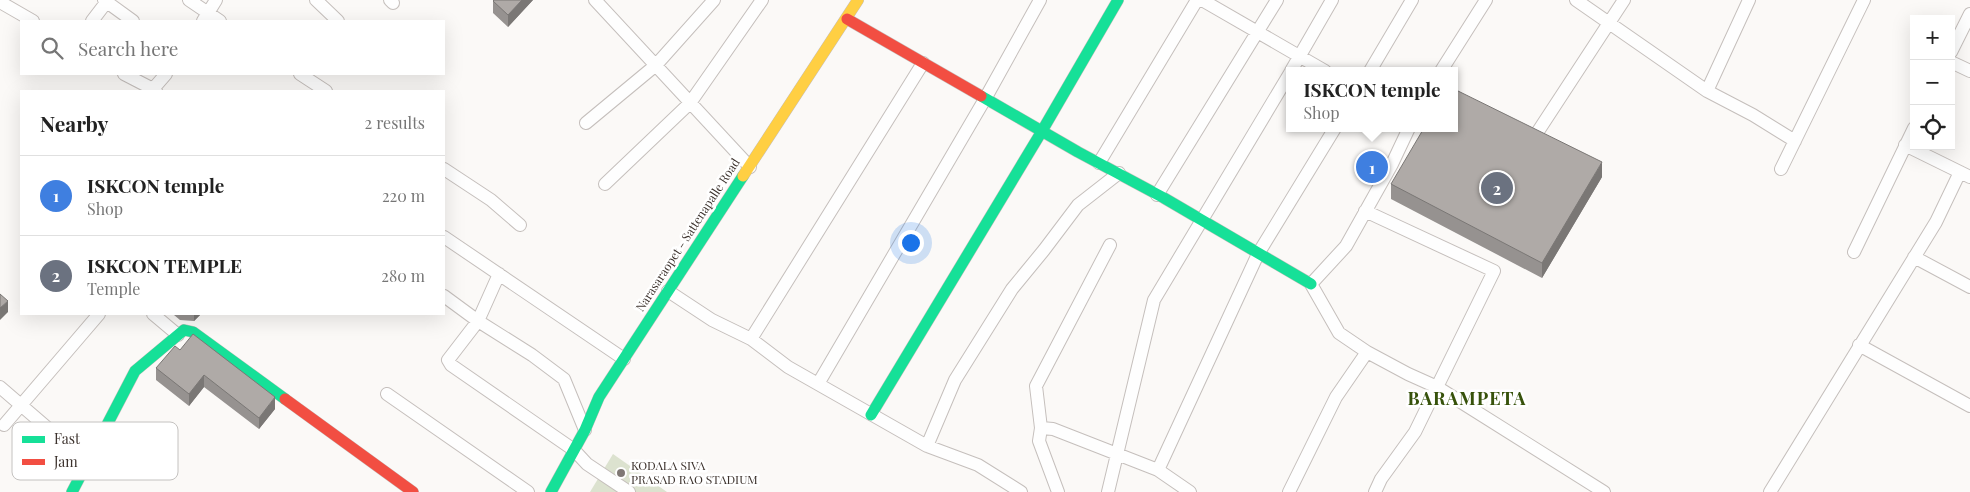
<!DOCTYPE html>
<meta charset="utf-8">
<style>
:root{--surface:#fff;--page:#f6f6f6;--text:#222;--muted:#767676;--line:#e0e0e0;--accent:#db2777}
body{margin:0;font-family:"Playfair Display",serif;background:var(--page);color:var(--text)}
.controls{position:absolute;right:15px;top:15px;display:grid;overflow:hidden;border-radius:0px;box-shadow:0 5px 20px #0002}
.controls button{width:45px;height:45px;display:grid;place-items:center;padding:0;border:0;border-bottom:1px solid var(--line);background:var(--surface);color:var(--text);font:25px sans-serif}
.you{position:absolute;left:910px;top:242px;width:18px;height:18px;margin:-12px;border:4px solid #fff;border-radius:50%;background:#1a73e8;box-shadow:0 0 0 8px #1a73e833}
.badge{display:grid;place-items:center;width:32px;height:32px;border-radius:50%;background:var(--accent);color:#fff;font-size:16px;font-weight:700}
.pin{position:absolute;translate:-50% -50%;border:2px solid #fff;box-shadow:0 1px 5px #0006}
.popup{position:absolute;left:1286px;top:67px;width:172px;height:65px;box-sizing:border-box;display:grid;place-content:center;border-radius:0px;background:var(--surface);filter:drop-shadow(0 1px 4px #0005);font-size:16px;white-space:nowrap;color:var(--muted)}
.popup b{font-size:19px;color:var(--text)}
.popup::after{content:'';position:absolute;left:50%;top:100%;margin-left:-10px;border:10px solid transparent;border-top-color:var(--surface)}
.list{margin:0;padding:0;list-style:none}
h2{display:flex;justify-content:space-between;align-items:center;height:65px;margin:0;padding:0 20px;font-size:21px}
h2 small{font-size:16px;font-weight:400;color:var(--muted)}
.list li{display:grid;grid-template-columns:32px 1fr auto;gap:15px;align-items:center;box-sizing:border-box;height:80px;padding:0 20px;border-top:1px solid var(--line)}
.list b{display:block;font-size:19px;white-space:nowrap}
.list p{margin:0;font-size:16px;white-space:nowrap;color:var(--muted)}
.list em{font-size:16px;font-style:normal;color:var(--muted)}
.icon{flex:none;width:28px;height:28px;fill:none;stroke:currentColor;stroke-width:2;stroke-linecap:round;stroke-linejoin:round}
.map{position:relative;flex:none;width:1970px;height:492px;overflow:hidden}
.search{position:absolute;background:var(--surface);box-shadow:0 5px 20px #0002;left:20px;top:20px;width:425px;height:55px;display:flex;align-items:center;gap:12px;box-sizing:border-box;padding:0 18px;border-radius:0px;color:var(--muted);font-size:19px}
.panel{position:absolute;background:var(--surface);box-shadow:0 5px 20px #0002;left:20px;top:90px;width:425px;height:225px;border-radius:0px}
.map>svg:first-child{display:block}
.green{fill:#dce2cf}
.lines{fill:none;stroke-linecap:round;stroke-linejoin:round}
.street-casing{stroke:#c5bfbc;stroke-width:14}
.fast-casing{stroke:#c5bfbc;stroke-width:12}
.slow-casing{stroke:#c5bfbc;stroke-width:12}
.jam-casing{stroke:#c5bfbc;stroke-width:12}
.street{stroke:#fefefe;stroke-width:12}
.fast{stroke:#16e098;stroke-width:11}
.slow{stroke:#ffcf43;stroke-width:11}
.jam{stroke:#f24e42;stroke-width:11}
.wall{fill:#969290}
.shaded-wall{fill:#7a7775}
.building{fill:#afaaa7;stroke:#7a7775}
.poi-dot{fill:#7f7874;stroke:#fff;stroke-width:2}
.labels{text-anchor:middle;stroke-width:5;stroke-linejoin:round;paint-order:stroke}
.street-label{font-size:12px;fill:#3c322d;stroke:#fff}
.poi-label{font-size:12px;fill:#3c322d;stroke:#fff;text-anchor:start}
.district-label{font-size:18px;font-weight:bold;letter-spacing:1px;fill:#37520b;stroke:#fff}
.key{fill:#fff;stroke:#c4c2c0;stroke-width:1}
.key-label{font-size:14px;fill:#3c322d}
</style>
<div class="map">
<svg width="1970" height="492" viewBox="0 0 1970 492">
<rect width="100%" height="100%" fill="#fbf9f7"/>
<!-- green -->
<path class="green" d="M613 454 667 492H590Z"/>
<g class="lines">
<!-- street casing -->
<g class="street-casing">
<path id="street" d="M104 0 133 21
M189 0 220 21
M316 0 338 21
M390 0 393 3
M595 0 750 167
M1202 0 1325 71
M1576 0 1707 91 1753 115 1795 141
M0 2 33 21
M92 21 108 0
M203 21 216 0
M1951 52 1970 14
M1951 62 1970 71
M1291 71 1332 0
M1370 71 1412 0
M1441 71 1486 0
M124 74 153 89
M300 74 326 91
M156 91 153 89 166 74
M1707 91 1749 0
M586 123 656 65 714 0
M1535 136 1624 0
M1905 145 1970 177
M1099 163 1197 0
M444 169 491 200 520 225
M1781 169 1864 0
M605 184 690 103 762 0
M1157 195 1277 0
M1365 211 1494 271 1437 387 1604 492
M444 237 624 359
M1854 252 1914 128
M1914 257 1970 287
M499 274 478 321 448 360 451 365 574 450 587 464 629 492
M668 291 712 320 751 339 788 367 927 446
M444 296 478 321 532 355 564 379 585 430
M153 314 178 335
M751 339 923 63
M1859 345 1970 406
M1367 352 1408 374 1437 387 1415 432 1381 479 1375 492
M818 384 985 99 1040 0
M0 387 87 462
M387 394 528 492
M4 425 99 314
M1041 428 1053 429 1158 470 1190 492
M1158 470 1258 254 1335 128
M1021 492 978 465 927 446 955 380 1012 289 1044 250 1078 205 1119 173
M1058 492 1039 441 1041 428 1036 386 1110 245
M1108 492 1154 300 1290 73
M1289 492 1336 397 1367 352 1339 333 1311 284 1346 246 1392 164 1409 128
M1770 492 1936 222 1960 172"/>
</g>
<!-- fast casing -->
<g class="fast-casing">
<path id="fast" d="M981 96 1078 152 1164 198 1311 284
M871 415 1042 131 1118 0
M72 492 135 371 184 330 193 332 285 399
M551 492 585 430 599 397 743 176"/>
</g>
<!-- slow casing -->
<g class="slow-casing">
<path id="slow" d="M743 176 858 0"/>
</g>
<!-- jam casing -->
<g class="jam-casing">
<path id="jam" d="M847 19 981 96
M285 399 413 492"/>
</g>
<!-- street -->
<use href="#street" class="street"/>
<!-- fast -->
<use href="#fast" class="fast"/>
<!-- slow -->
<use href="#slow" class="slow"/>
<!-- jam -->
<use href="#jam" class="jam"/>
</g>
<!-- wall -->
<path class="wall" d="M533 0 508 27 493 13V1Z
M1602 177 1542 278 1391 199V184Z
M174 314H201L194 321 180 320 174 315Z
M180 350 275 409 259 429 204 387 189 406 156 380V368Z"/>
<!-- shaded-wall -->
<path class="shaded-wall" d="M522 0H533L508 27V15Z
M1602 162V177L1542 278V263Z
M8 301V312L0 320V308Z
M194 314H201L194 321Z
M204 375V387L189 406V394Z
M275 397V409L259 429V418Z"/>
<!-- building -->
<path class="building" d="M494 0H522L508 15 493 1Z
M1454 89 1602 162 1542 263 1391 184 1424 128H1454Z
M0 294 8 301 0 308Z
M193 334 275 397 259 418 204 375 189 394 156 368 175 346 180 350Z"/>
<!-- markers -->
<circle class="poi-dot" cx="621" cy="473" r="5"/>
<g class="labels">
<!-- street labels -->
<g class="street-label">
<text transform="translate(688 235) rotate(-57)" y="4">Narasaraopet - Sattenapalle Road</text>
</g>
<!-- poi labels -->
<g class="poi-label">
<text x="631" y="470">KODALA SIVA<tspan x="631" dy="14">PRASAD RAO STADIUM</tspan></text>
</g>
<!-- district labels -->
<g class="district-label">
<text x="1467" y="405">BARAMPETA</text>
</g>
</g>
<!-- legend -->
<rect x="12" y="422" width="166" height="58" rx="8" class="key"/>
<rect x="22" y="436" width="23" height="7" fill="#16e098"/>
<rect x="22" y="459" width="23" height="6" fill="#f24e42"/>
<g class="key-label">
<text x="54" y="444">Fast</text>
<text x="54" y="467">Jam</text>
</g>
</svg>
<div class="controls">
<button>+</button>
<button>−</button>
<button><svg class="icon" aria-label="locate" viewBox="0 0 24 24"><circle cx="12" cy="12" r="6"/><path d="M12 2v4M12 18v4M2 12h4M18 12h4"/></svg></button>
</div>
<div class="you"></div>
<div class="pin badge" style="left:1372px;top:167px;background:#3f7fe0">1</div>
<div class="popup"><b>ISKCON temple</b>Shop</div>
<div class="pin badge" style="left:1497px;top:188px;background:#6b7280">2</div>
<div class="search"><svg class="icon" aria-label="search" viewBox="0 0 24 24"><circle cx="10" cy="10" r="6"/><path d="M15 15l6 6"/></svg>Search here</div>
<section class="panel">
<h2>Nearby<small>2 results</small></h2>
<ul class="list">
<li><span class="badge" style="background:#3f7fe0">1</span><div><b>ISKCON temple</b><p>Shop</p></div><em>220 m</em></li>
<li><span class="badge" style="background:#6b7280">2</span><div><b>ISKCON TEMPLE</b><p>Temple</p></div><em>280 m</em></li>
</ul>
</section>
</div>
